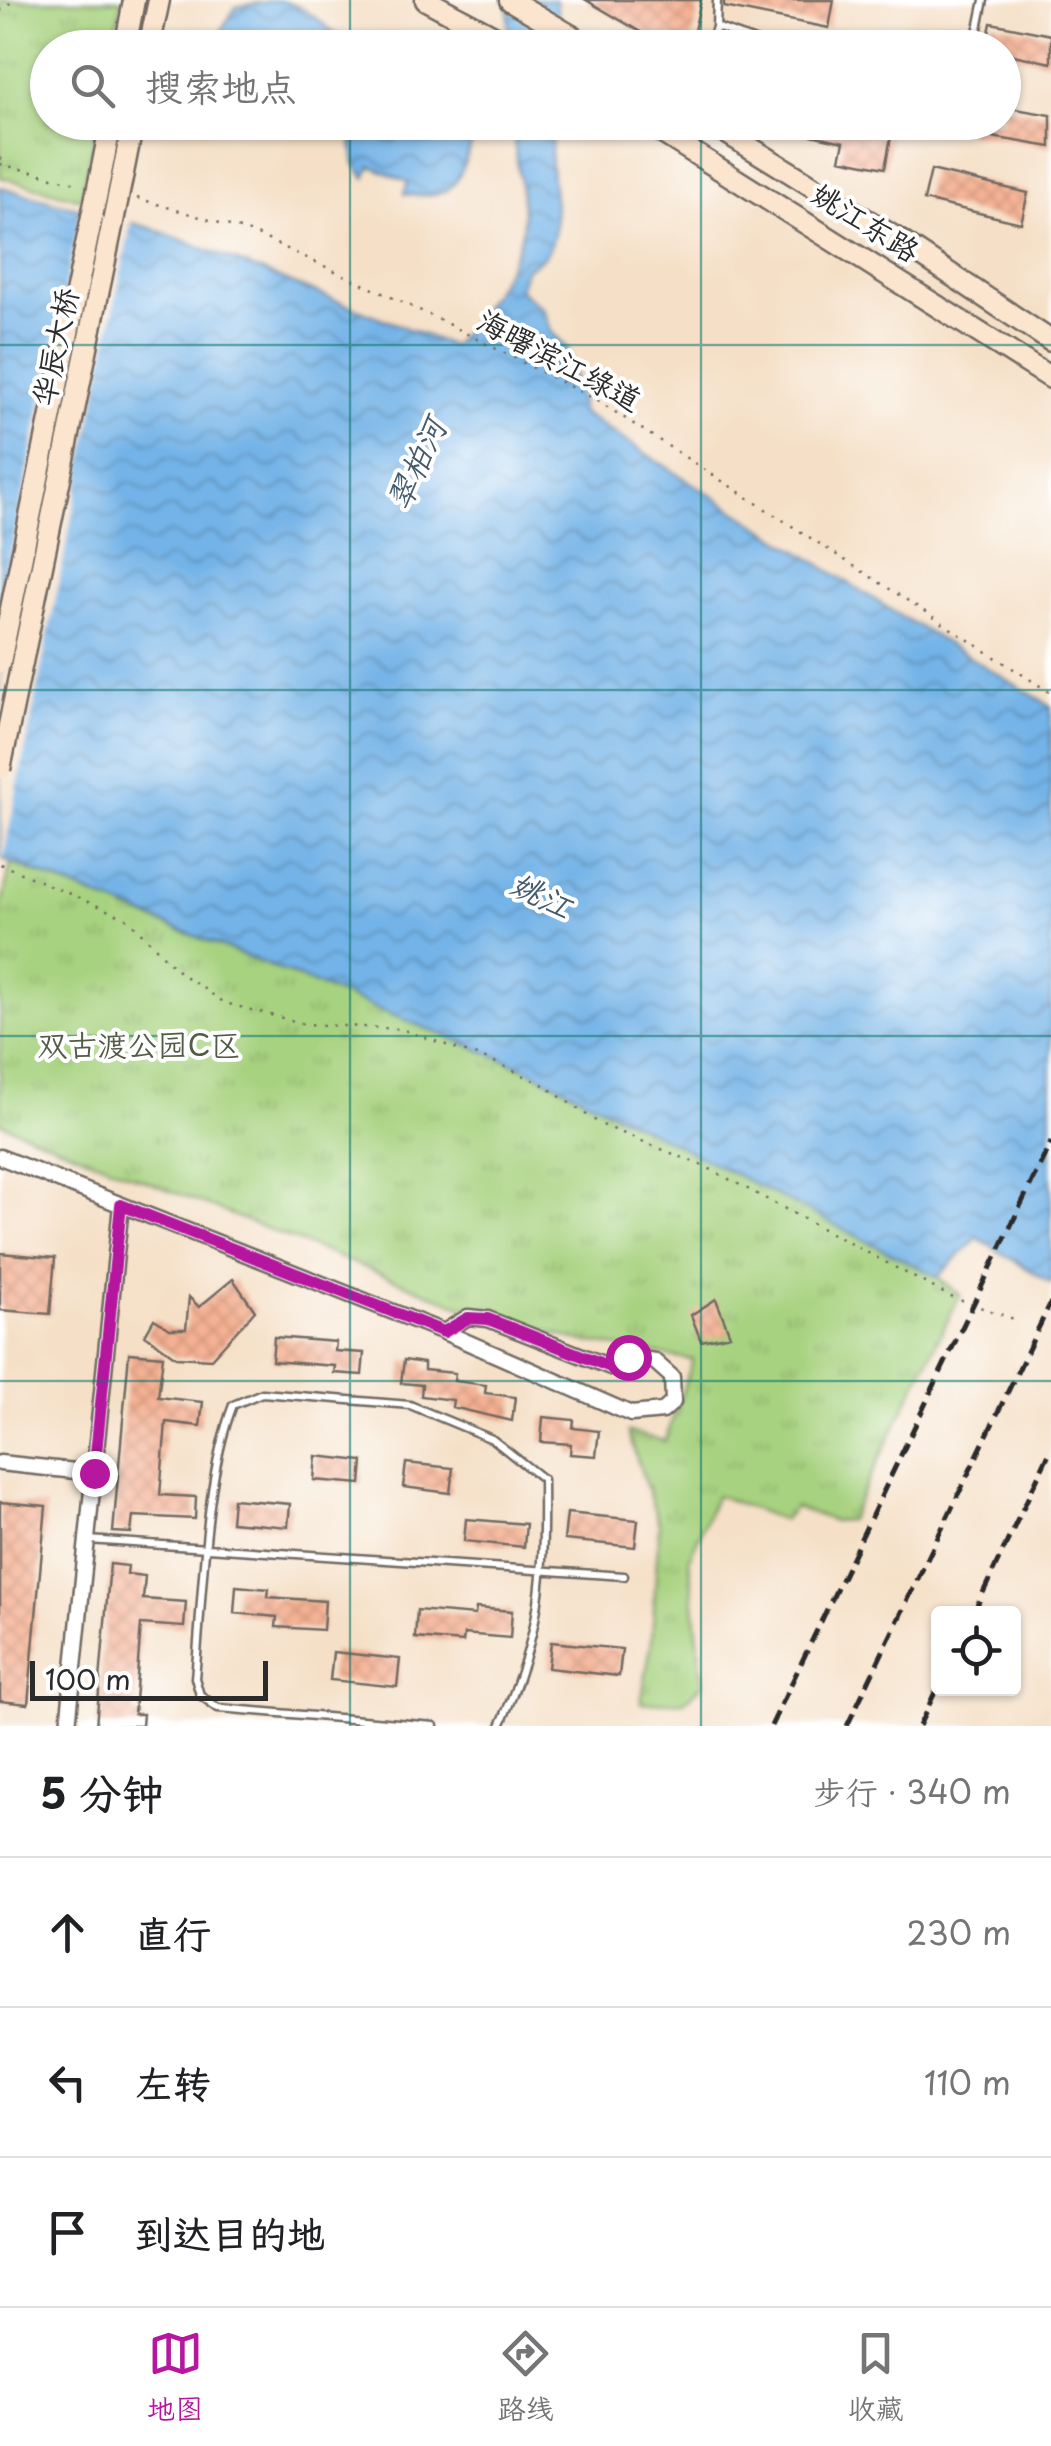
<!DOCTYPE html>
<html lang="zh">
<meta charset="utf-8">
<style>
:root{--surface:#fff;--page:#f2f2f2;--text:#202124;--muted:#757577;--line:#e0e0e0;--accent:#b5179e}
body{margin:0;font-family:"Playpen Sans","LXGW WenKai TC",sans-serif;background:var(--page);color:var(--text)}
.controls{position:absolute;right:30px;bottom:30px;display:grid;overflow:hidden;border-radius:10px;box-shadow:0 2px 8px #0004}
.controls button{width:90px;height:90px;display:grid;place-items:center;padding:0;border:0;border-bottom:2px solid var(--line);background:var(--surface);color:var(--text);font:50px sans-serif}
.scale{position:absolute;left:30px;bottom:25px;width:238px;box-sizing:border-box;padding-left:10px;border:5px solid #2b2b2b;border-top:0;font-size:28px;line-height:35px;white-space:nowrap;color:#2b2b2b;-webkit-text-stroke:8px #fff;paint-order:stroke}
.stop{position:absolute;width:30px;height:30px;margin:-22px;border:8px solid #b5179e;border-radius:50%;background:#fff}
.stop.end{background:#b5179e;border-color:#fff;box-shadow:0 2px 10px #0008}
.list{margin:0;padding:0;list-style:none}
h2{display:flex;justify-content:space-between;align-items:center;height:130px;margin:0;padding:0 40px;font-size:42px}
h2 small{font-size:32px;font-weight:400;color:var(--muted)}
.list li{display:grid;grid-template-columns:65px 1fr auto;gap:30px;align-items:center;box-sizing:border-box;height:150px;padding:0 40px;border-top:2px solid var(--line)}
.list b{display:block;font-size:38px;white-space:nowrap}
.list em{font-size:32px;font-style:normal;color:var(--muted)}
.icon{flex:none;width:55px;height:55px;fill:none;stroke:currentColor;stroke-width:2;stroke-linecap:round;stroke-linejoin:round}
.map{position:relative;flex:none;width:1051px;height:1726px;overflow:hidden}
.search{position:absolute;background:var(--surface);box-shadow:0 2px 8px #0004;left:30px;right:30px;top:30px;height:110px;display:flex;align-items:center;gap:25px;box-sizing:border-box;padding:0 35px;border-radius:55px;color:var(--muted);font-size:38px}
.sheet{height:580px;background:var(--surface)}
nav{display:flex;justify-content:space-around;align-items:center;box-sizing:border-box;height:140px;border-top:2px solid var(--line);background:var(--surface);font-size:28px;color:var(--muted)}
nav a{display:grid;justify-items:center;gap:5px}
nav .on{color:var(--accent)}
.map>svg:first-child{display:block}
.park{fill:url(#park-tufts);stroke:#697e55;stroke-width:2.5}
.water{fill:url(#water-waves);stroke:#4f6f89;stroke-width:2.5}
.pier{fill:#f5e0c7}
.building{fill:url(#building-cross-hatch)}
.lines{fill:none;stroke-linecap:round;stroke-linejoin:round}
.lane-casing{stroke:#726a62;stroke-width:11}
.street-casing{stroke:#726a62;stroke-width:19}
.secondary-casing{stroke:#726a62;stroke-width:25}
.path{stroke:#726a62;stroke-width:2.5;stroke-dasharray:2.5 8;stroke-linecap:butt}
.lane{stroke:#fff;stroke-width:6}
.street{stroke:#fff;stroke-width:14}
.secondary{stroke:#fce5cf;stroke-width:20}
.rail{stroke:#2b2b2b;stroke-width:5;stroke-dasharray:15 8;stroke-linecap:butt}
.secondary-bridge-casing{stroke:#726a62;stroke-width:25;stroke-linecap:butt}
.secondary-bridge{stroke:#fce5cf;stroke-width:20}
.route{stroke:#b5179e;stroke-width:12}
.grid{fill:none;stroke:#0f766e;stroke-width:2.5;stroke-opacity:0.55}
.labels{text-anchor:middle;stroke-width:8;stroke-linejoin:round;paint-order:stroke}
.street-label{font-size:30px;fill:#2b2b2b;stroke:#fff}
.park-label{font-size:30px;fill:#505d44;stroke:#fff}
.water-label{font-size:32px;font-style:italic;fill:#445b6d;stroke:#fff}
</style>
<div class="map">
<svg width="1051" height="1726" viewBox="0 0 1051 1726">
<defs>
<pattern id="park-tufts" width="24" height="20" patternUnits="userSpaceOnUse" patternTransform="scale(2.5)"><rect width="24" height="20" fill="#a7d27f"/><path d="M3 7l-1-3M5 7V3M7 7l1-3M15 17l-1-3M17 17v-4M19 17l1-3" fill="none" stroke="#90b46e"/></pattern>
<pattern id="water-waves" width="16" height="10" patternUnits="userSpaceOnUse" patternTransform="scale(2.5)"><rect width="16" height="10" fill="#73b3e7"/><path d="M0 5q4-4 8 0t8 0" fill="none" stroke="#5f92bb"/></pattern>
<pattern id="building-cross-hatch" width="8" height="8" patternUnits="userSpaceOnUse" patternTransform="scale(2.5)"><rect width="8" height="8" fill="#f5b193"/><path d="M0 0l8 8M0 8l8-8" fill="none" stroke="#d2987f"/></pattern>
</defs>
<rect width="100%" height="100%" fill="#fff"/>
<filter id="ink" filterUnits="userSpaceOnUse"><feTurbulence type="fractalNoise" baseFrequency=".01" numOctaves="2"/><feDisplacementMap in="SourceGraphic" scale="20" xChannelSelector="R" yChannelSelector="G"/><feConvolveMatrix kernelMatrix="1 2 1 2 8 2 1 2 1" color-interpolation-filters="sRGB"/></filter>
<filter id="wash" filterUnits="userSpaceOnUse"><feTurbulence type="fractalNoise" baseFrequency=".0048" numOctaves="4" result="noise"/><feDisplacementMap in="SourceGraphic" scale="40" xChannelSelector="R" yChannelSelector="G"/><feGaussianBlur stdDeviation="2.25" result="paint"/><feColorMatrix in="noise" values="0 0 0 0 0 0 0 0 0 0 0 0 0 0 0 0 0 1.4 0 .05"/><feComposite in="paint" operator="in"/></filter>
<g filter="url(#wash)">
<rect width="100%" height="100%" fill="#f5e0c7"/>
<!-- park -->
<path class="park" d="M0 0H122L112 47 48 48V122L97 123 81 199 0 177Z
M11 863 523 1067 938 1277 960 1295 849 1520 833 1521 795 1507 783 1520 716 1495 689 1559 703 1684 684 1701 641 1703 652 1640 659 1524 628 1432 665 1441 693 1360 576 1340 456 1304 0 1123V912Z"/>
<!-- water -->
<path class="water" d="M275 0C321 6 326 42 370 47H222V29L236 7Z
M508 0H556L562 47H509Z
M349 123H554C553 136 550 149 551 162 551 199 571 250 526 268L519 289 544 310 551 331 568 349 582 413 899 615 1051 706V1283L977 1238 938 1277 523 1067 0 858V187L154 229 452 346C477 317 524 257 523 219 523 191 516 161 513 133L486 131 474 138C457 178 460 202 404 194L408 182 371 166 365 178 355 164Z"/>
<!-- pier -->
<path class="pier" d="M82 204 132 218 2 864 0 609Z"/>
<g id="blocks">
<!-- building -->
<path class="building" d="M586 0H701L690 48 661 44Z
M724 0H834L829 28 724 7Z
M991 23 1051 35V63L1004 53V48H986Z
M1004 107 1051 115V147L968 133 970 122H1004Z
M780 122H820L891 137 885 168 840 159 844 142 779 128Z
M931 170 1028 193 1021 223 924 200Z
M0 1253 55 1258 50 1314 0 1310Z
M233 1279 255 1311 211 1359 176 1357 145 1335 154 1319 170 1329H186L189 1297 199 1307Z
M716 1299 730 1335 701 1341 691 1315Z
M274 1337 336 1342 335 1351 364 1353 362 1375 334 1373 335 1366 272 1361Z
M129 1353 163 1356 158 1397 203 1402 200 1426 166 1422 160 1495 196 1497 195 1519 133 1516 131 1533 113 1532Z
M404 1360 424 1363V1370L455 1373 454 1381 486 1385 485 1393 515 1397 512 1421 452 1407 453 1400 421 1396 422 1385 401 1383Z
M543 1417 574 1420 573 1428 599 1431 596 1456 570 1454 571 1444 541 1442Z
M316 1456 363 1461 361 1484 314 1480Z
M406 1463 453 1468 450 1493 403 1487Z
M233 1499 290 1504 288 1527 231 1522Z
M0 1502 46 1506 28 1704 0 1701Z
M567 1513 638 1520 635 1547 564 1540Z
M466 1519 526 1524 524 1547 464 1541Z
M110 1564 128 1566 127 1574 145 1576 143 1599 186 1602 184 1627 141 1624 134 1714H143L142 1726H96Z
M236 1586 269 1589 268 1597 325 1601 323 1630 276 1627 277 1617 234 1613Z
M476 1608 512 1611 510 1638 464 1634 463 1642 415 1638 417 1610 475 1615Z
M551 1642 622 1649 619 1676 548 1668Z
M333 1652 400 1659 397 1687 330 1680Z"/>
</g>
</g>
<g filter="url(#ink)">
<use href="#blocks" fill-opacity="0" stroke="#726a62" stroke-width="2.5"/>
<g class="lines">
<!-- lane casing -->
<g class="lane-casing">
<path id="lane" d="M716 27 774 48
M709 48 716 27 717 0
M974 48 984 0
M88 1540 624 1576
M434 1726 218 1708 200 1695 195 1678C203 1596 204 1480 233 1405L262 1393 410 1405 492 1439 543 1479C544 1580 542 1631 500 1726"/>
</g>
<!-- street casing -->
<g class="street-casing">
<path id="street" d="M0 1157 444 1332 631 1414 663 1411 673 1402 672 1377 654 1361 629 1357 613 1368 488 1319 468 1317 444 1332
M0 1463 94 1473
M68 1726 121 1205"/>
</g>
<!-- secondary casing -->
<g class="secondary-casing">
<path id="secondary" d="M426 0 516 48
M510 0 592 48
M125 48 134 0
M149 48 159 0
M645 122 1051 378
M709 122 896 238 1051 341
M102 168 111 122
M123 173 133 122"/>
</g>
<!-- path -->
<path class="path" d="M0 11 14 0
M0 158 8 165
M0 164 81 184
M137 198 253 233 434 317 598 401 1051 693
M0 864 128 919 180 973 225 1003 305 1024 401 1029 497 1063 542 1084 600 1124 708 1168 951 1297 1014 1319"/>
<!-- lane -->
<use href="#lane" class="lane"/>
<!-- street -->
<use href="#street" class="street"/>
<!-- secondary -->
<use href="#secondary" class="secondary"/>
<!-- rail -->
<path class="rail" d="M973 1614 1051 1449
M771 1726 1051 1142
M847 1726 1051 1302
M919 1726 938 1686"/>
<!-- secondary-bridge casing -->
<g class="secondary-bridge-casing">
<path id="secondary-bridge" d="M0 662 102 168
M0 769 123 173"/>
</g>
<!-- secondary-bridge -->
<use href="#secondary-bridge" class="secondary-bridge"/>
</g>
</g>
<g class="lines" filter="url(#ink)">
<!-- route -->
<path class="route" d="M94 1473 121 1205 444 1332 468 1318 488 1319 613 1368 628 1357"/>
</g>
<!-- grid -->
<path class="grid" d="M350 0V48M701 0V48M350 122V1726M701 122V1726M0 345H1051M0 690H1051M0 1036H1051M0 1381H1051"/>
<g class="labels">
<!-- street labels -->
<g class="street-label">
<text transform="translate(865 223) rotate(32)" y="10">姚江东路</text>
<text transform="translate(56 347) rotate(-78)" y="10">华辰大桥</text>
<text transform="translate(559 361) rotate(28)" y="10">海曙滨江绿道</text>
</g>
<!-- park labels -->
<g class="park-label">
<text x="139" y="1056">双古渡公园C区</text>
</g>
<!-- water labels -->
<g class="water-label">
<text transform="translate(417 464) rotate(-65)" y="11">翠柏河</text>
<text transform="translate(541 896) rotate(26)" y="11">姚江</text>
</g>
</g>
</svg>
<div class="controls">
<button><svg class="icon" aria-label="locate" viewBox="0 0 24 24"><circle cx="12" cy="12" r="6"/><path d="M12 2v4M12 18v4M2 12h4M18 12h4"/></svg></button>
</div>
<div class="scale">100 m</div>
<div class="stop" style="left:628px;top:1357px"></div>
<div class="stop end" style="left:94px;top:1473px"></div>
<div class="search"><svg class="icon" aria-label="search" viewBox="0 0 24 24"><circle cx="10" cy="10" r="6"/><path d="M15 15l6 6"/></svg>搜索地点</div>
</div>
<section class="sheet">
<h2>5 分钟<small>步行 · 340 m</small></h2>
<ul class="list">
<li><svg class="icon" aria-label="ahead" viewBox="0 0 24 24"><path d="M12 20V5M6 11l6-6 6 6"/></svg><div><b>直行</b></div><em>230 m</em></li>
<li><svg class="icon" aria-label="left" viewBox="0 0 24 24"><path d="M17 20v-9H6M10 6l-5 5 5 5"/></svg><div><b>左转</b></div><em>110 m</em></li>
<li><svg class="icon" aria-label="arrive" viewBox="0 0 24 24"><path d="M6 21V4h12l-3 4 3 4H6"/></svg><div><b>到达目的地</b></div></li>
</ul>
</section>
<nav>
<a class="on"><svg class="icon" aria-label="map" viewBox="0 0 24 24"><path d="M3 6l6-2 6 2 6-2v14l-6 2-6-2-6 2zM9 4v14M15 6v14"/></svg>地图</a>
<a><svg class="icon" aria-label="directions" viewBox="0 0 24 24"><path d="M12 3l9 9-9 9-9-9zM9 14v-3h6M13 9l2 2-2 2"/></svg>路线</a>
<a><svg class="icon" aria-label="saved" viewBox="0 0 24 24"><path d="M7 4h10v16l-5-4-5 4z"/></svg>收藏</a>
</nav>
